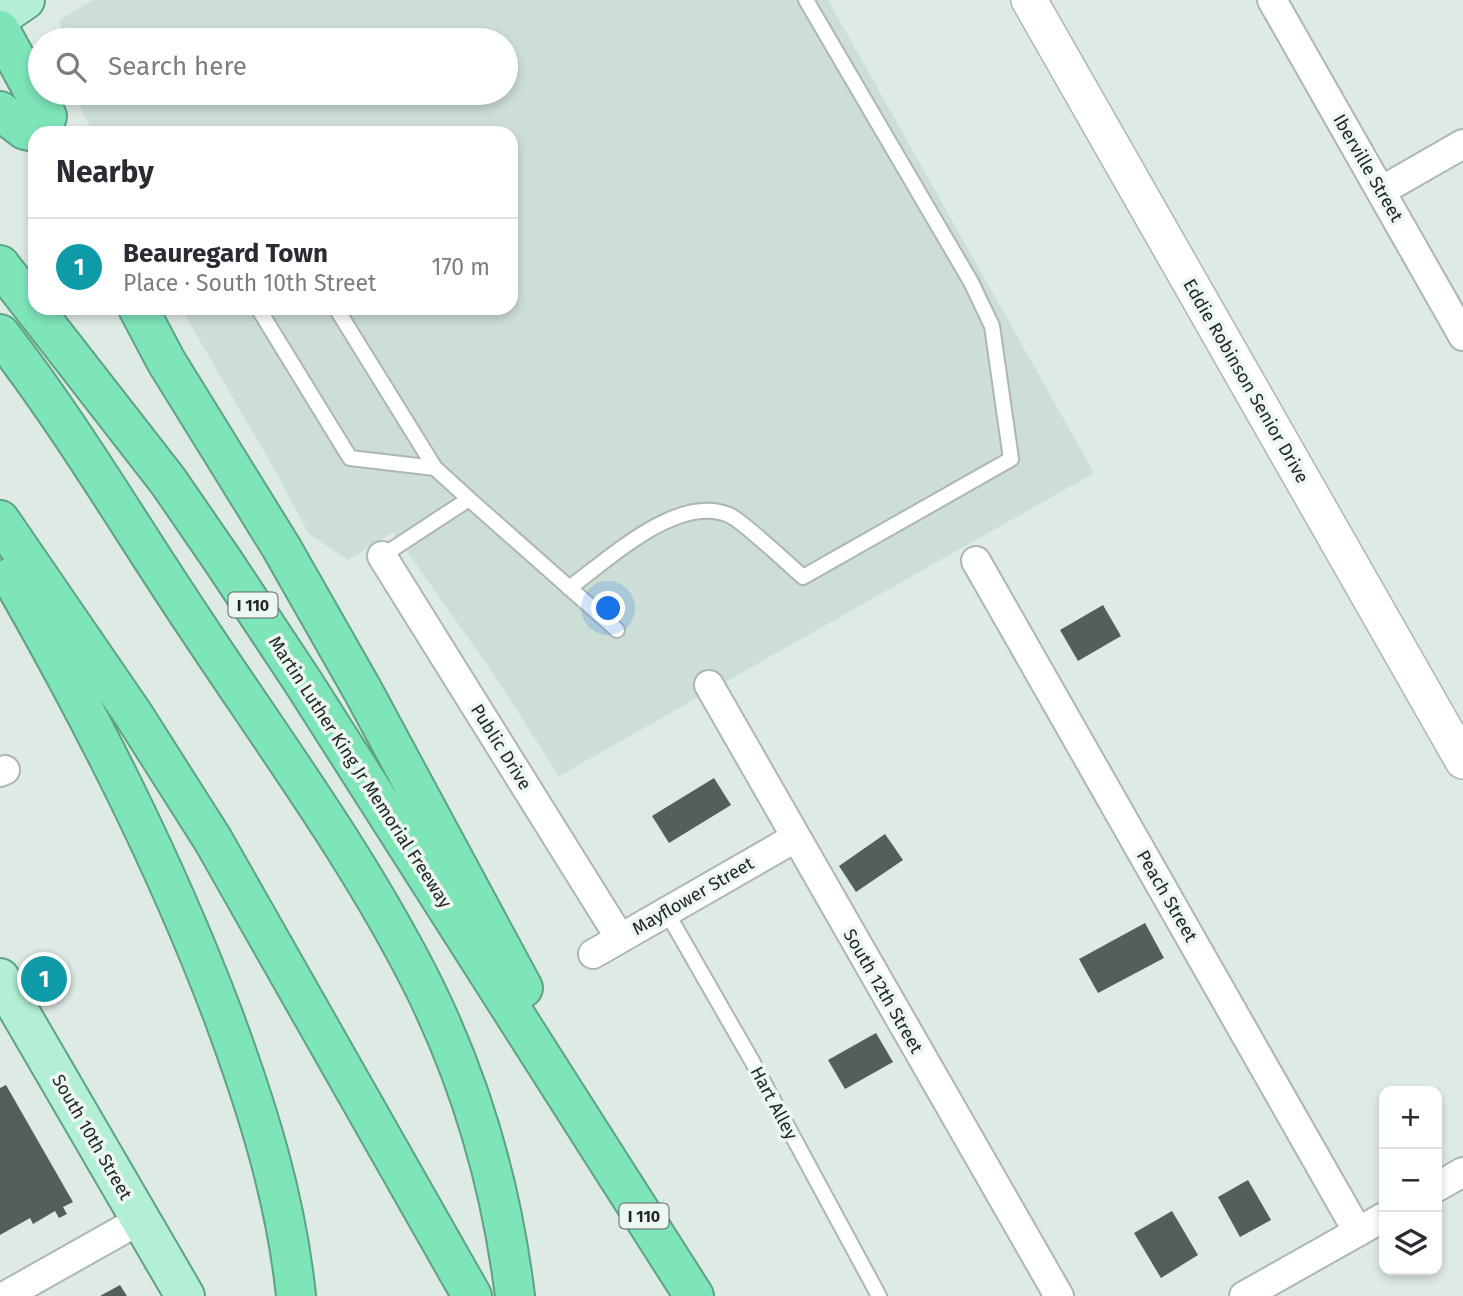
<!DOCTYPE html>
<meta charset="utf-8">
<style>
:root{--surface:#fff;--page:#f2f2f3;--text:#2b2b33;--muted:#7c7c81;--line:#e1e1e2;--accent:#7c3aed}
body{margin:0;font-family:"Fira Sans",sans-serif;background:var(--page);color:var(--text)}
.controls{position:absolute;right:21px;bottom:21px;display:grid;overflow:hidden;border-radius:14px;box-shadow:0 4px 10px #0003}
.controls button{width:63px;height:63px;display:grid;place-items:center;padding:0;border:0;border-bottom:2px solid var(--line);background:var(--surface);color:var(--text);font:35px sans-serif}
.you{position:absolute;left:609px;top:609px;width:24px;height:24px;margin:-18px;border:5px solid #fff;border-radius:50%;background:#1a73e8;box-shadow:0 0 0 10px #1a73e833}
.badge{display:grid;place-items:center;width:46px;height:46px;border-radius:50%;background:var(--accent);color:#fff;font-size:23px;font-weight:700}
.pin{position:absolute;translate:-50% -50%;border:4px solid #fff;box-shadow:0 2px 7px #0006}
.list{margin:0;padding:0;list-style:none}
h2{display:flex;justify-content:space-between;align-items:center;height:91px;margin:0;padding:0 28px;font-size:30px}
h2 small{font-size:23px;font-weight:400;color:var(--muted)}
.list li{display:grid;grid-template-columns:46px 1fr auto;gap:21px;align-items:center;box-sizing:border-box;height:98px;padding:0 28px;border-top:2px solid var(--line)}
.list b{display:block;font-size:26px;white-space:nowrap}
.list p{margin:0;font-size:23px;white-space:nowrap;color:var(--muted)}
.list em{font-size:23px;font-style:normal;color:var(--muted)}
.icon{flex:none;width:38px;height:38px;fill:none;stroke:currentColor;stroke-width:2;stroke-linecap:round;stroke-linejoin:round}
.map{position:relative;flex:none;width:1463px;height:1296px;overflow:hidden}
.search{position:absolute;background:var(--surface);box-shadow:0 4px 10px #0003;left:28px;top:28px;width:490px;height:77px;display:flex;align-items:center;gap:18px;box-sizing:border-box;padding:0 24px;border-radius:38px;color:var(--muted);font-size:26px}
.panel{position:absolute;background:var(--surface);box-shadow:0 4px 10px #0003;left:28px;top:126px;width:490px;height:189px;border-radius:21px}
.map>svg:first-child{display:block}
.built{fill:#ccded5}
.building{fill:#555e5a}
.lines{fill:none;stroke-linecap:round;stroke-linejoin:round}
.service-casing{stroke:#adb7b2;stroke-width:18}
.minor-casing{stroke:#adb7b2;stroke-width:32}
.tertiary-casing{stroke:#adb7b2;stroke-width:38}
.primary-casing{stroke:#5ea285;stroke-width:42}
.motorway-casing{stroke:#5ea285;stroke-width:42}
.service{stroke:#fff;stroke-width:14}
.minor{stroke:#fff;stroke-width:28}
.tertiary{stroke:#fff;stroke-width:35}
.primary{stroke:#b2efd5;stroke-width:38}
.motorway{stroke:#7ee5b9;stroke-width:38}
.labels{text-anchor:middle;stroke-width:7;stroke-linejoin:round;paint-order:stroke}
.shield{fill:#ecf7f1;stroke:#5f6562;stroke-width:2}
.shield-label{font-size:16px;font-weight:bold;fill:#232725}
.street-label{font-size:18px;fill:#232725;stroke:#ecf7f1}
</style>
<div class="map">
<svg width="1463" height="1296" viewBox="0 0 1463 1296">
<rect width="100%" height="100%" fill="#deeae4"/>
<!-- built -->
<path class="built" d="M93 0H828L1094 473 559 776 491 670 393 532 348 560 308 533 281 481 181 308H511V133H93L73 93H506V40H62L60 20Z"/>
<!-- building -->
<path class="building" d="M1103 605 1121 636 1078 661 1060 630Z
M714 778 731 805 669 843 652 816Z
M885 834 903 860 856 892 839 866Z
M1145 923 1164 958 1098 993 1079 959Z
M876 1033 893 1062 845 1089 828 1060Z
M6 1085 73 1202 63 1207 67 1214 59 1218 55 1211 33 1224 30 1218 0 1235V1088Z
M1248 1180 1271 1220 1240 1237 1218 1197Z
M1172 1211 1198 1255 1161 1278 1134 1233Z
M120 1285 127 1296H100Z"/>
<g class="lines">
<!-- service casing -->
<g class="service-casing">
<path id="service" d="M258 308 350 458 435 468
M336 308 435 468 469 499
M382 556 469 499 617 630
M569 588C608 560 678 493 729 515 743 521 788 564 803 577L1011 459 992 326 971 282 806 0
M666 911 752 1061 879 1296"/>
</g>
<!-- minor casing -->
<g class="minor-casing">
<path id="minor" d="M1272 0 1463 336
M1381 191 1463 144
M382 556 620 938
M976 561 1358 1232
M709 685 1059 1296
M0 772 5 770
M593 954 795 838
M1437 1187 1463 1172
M5 1296 140 1220
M1244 1296 1384 1217"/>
</g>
<!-- tertiary casing -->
<g class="tertiary-casing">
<path id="tertiary" d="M1029 0 1463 761"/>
</g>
<!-- primary casing -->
<g class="primary-casing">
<path id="primary" d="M0 17 25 0
M0 978 185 1296"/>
</g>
<!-- motorway casing -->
<g class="motorway-casing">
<path id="motorway" d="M0 30 47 116 42 133
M0 111 25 130 39 133
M0 265 168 481 223 561 303 682 694 1296
M138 308 166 361 281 547 363 691 523 988
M0 334C73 428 132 530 198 628 276 746 362 862 425 989 472 1085 502 1190 515 1296
M0 520 133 714 213 840 472 1296
M11 577C92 719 165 862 223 1015 257 1107 286 1198 296 1296"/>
</g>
<!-- service -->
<use href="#service" class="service"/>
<!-- minor -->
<use href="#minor" class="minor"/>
<!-- tertiary -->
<use href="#tertiary" class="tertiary"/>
<!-- primary -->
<use href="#primary" class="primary"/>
<!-- motorway -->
<use href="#motorway" class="motorway"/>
</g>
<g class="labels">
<!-- shield labels -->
<g class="shield">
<rect x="228.5" y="592.5" width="49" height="25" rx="5"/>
<rect x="619.5" y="1203.5" width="49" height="25" rx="5"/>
</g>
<g class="shield-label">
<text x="253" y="611">I 110</text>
<text x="644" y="1222">I 110</text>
</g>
<!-- street labels -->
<g class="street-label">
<text transform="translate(1368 168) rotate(60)" y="6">Iberville Street</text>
<text transform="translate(1246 381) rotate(60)" y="6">Eddie Robinson Senior Drive</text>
<text transform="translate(501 747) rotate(58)" y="6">Public Drive</text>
<text transform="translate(360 772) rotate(57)" y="6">Martin Luther King Jr Memorial Freeway</text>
<text transform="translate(693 896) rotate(-30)" y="6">Mayflower Street</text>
<text transform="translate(1167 896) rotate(60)" y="6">Peach Street</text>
<text transform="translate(883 991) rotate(60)" y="6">South 12th Street</text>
<text transform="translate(774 1103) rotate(62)" y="6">Hart Alley</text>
<text transform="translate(92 1137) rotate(60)" y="6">South 10th Street</text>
</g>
</g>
</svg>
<div class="controls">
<button>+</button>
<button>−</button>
<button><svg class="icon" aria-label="layers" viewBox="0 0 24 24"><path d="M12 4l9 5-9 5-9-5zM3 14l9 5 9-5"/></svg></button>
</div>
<div class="you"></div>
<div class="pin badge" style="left:44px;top:979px;background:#0f9aa8">1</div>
<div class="search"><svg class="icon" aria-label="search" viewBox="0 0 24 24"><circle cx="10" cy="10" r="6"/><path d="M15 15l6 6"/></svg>Search here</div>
<section class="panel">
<h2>Nearby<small></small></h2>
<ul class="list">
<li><span class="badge" style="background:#0f9aa8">1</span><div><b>Beauregard Town</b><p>Place · South 10th Street</p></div><em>170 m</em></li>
</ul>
</section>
</div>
